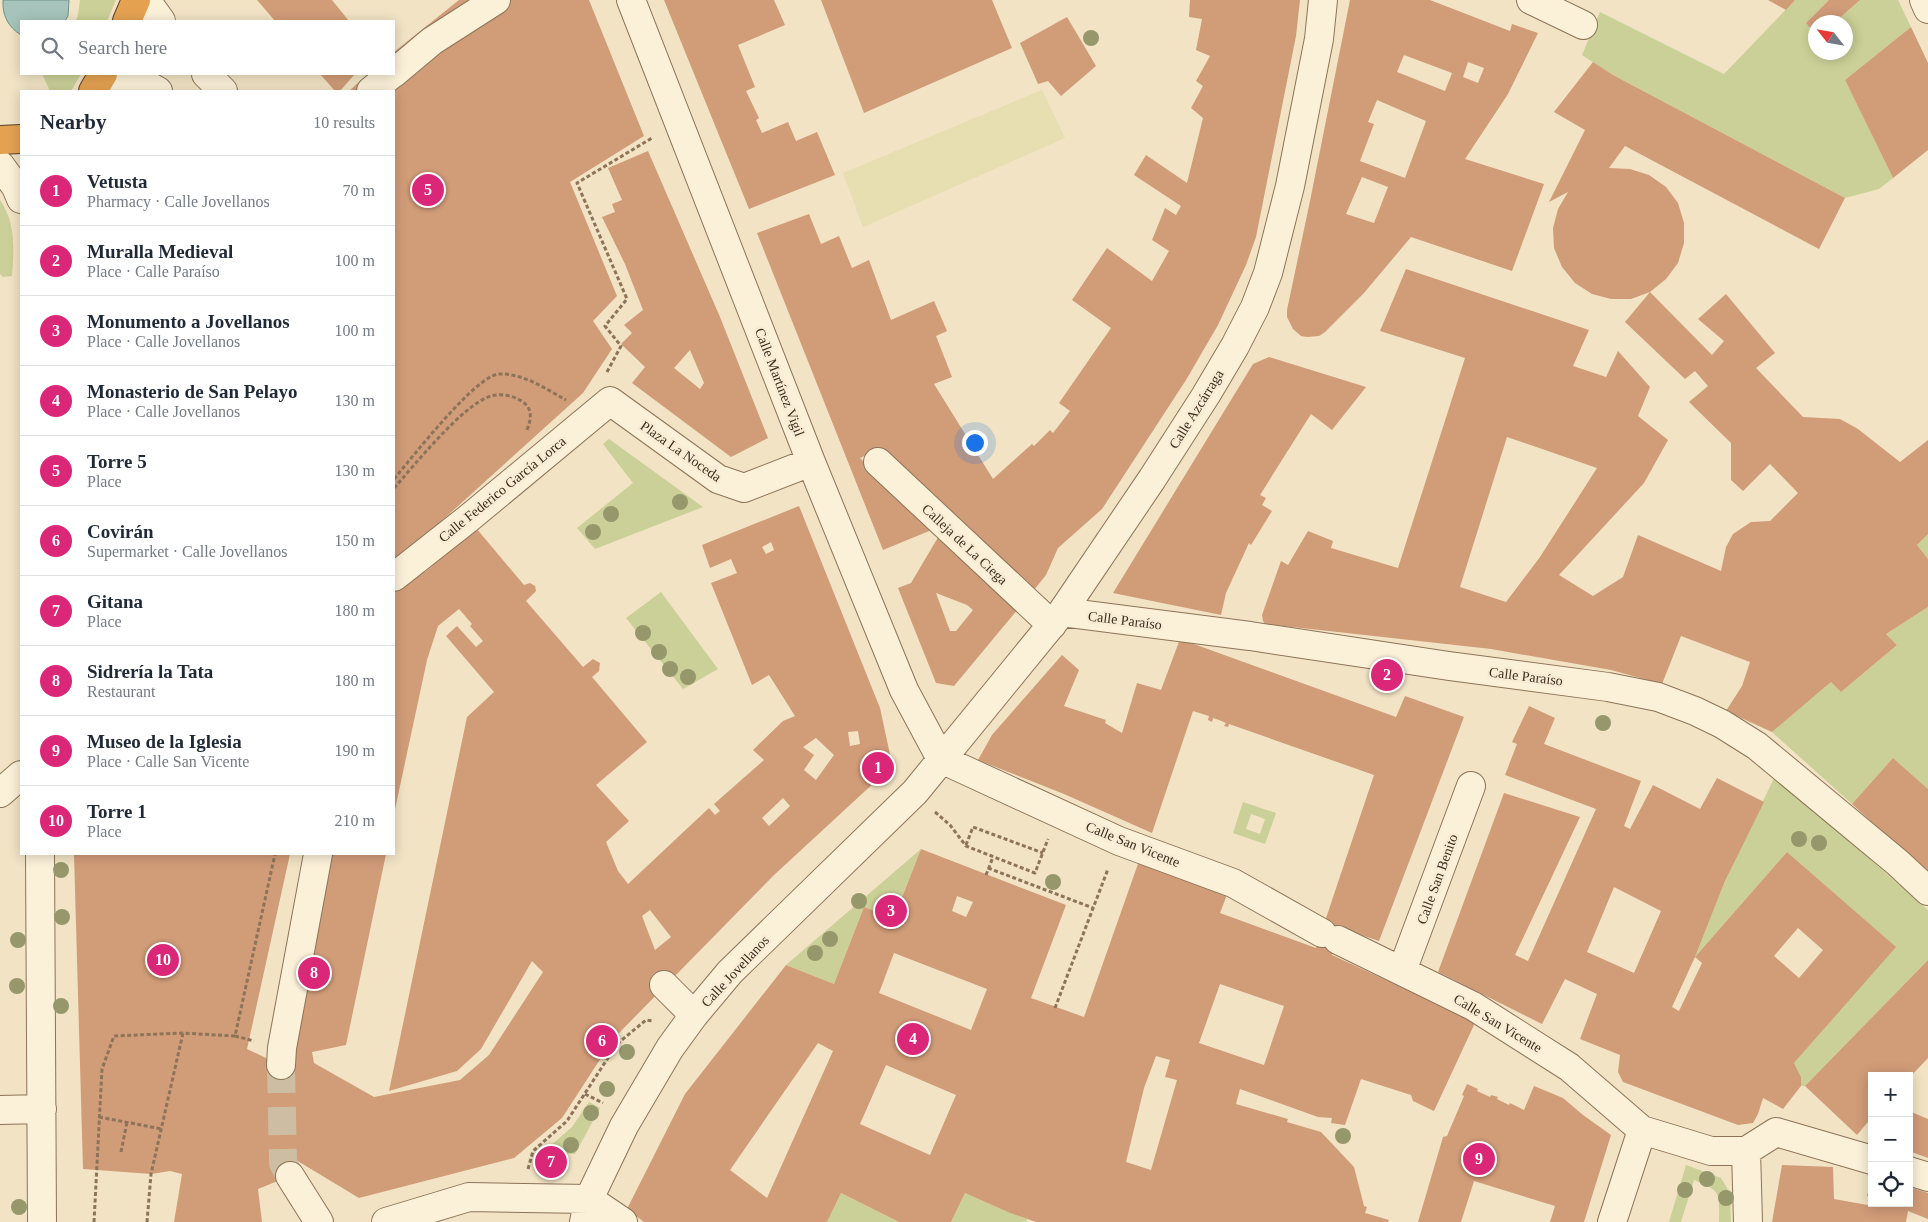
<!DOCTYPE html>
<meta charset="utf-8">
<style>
:root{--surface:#fff;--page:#f2f2f3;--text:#1f2937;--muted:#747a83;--line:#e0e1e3;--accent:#db2777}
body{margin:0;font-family:Georgia,serif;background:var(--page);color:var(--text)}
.controls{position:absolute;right:15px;bottom:15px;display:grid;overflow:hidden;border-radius:0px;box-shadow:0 2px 12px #0003}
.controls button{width:45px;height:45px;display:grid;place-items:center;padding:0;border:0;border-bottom:1px solid var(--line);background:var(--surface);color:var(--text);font:25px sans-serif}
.compass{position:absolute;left:1808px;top:15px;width:45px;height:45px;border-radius:50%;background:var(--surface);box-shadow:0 2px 12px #0003;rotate:301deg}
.you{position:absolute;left:974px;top:442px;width:18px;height:18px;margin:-12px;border:4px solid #fff;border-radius:50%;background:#1a73e8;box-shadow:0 0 0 8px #1a73e833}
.badge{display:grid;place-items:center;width:32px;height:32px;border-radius:50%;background:var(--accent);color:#fff;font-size:16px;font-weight:700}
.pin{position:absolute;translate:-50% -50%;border:2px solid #fff;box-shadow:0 1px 5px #0006}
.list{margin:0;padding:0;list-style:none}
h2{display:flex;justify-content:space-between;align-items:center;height:65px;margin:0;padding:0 20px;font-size:21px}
h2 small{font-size:16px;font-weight:400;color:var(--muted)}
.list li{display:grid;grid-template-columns:32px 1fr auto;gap:15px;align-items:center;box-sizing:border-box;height:70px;padding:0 20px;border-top:1px solid var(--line)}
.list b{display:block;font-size:19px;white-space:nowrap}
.list p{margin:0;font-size:16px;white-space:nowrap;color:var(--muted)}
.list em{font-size:16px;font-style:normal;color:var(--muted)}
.icon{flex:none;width:28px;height:28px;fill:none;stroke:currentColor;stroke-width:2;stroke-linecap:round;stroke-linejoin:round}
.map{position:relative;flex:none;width:1928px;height:1222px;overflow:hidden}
.search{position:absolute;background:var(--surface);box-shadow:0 2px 12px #0003;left:20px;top:20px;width:375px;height:55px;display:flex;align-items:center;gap:12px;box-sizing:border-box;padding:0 18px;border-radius:0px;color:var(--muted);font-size:19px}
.panel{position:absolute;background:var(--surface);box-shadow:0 2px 12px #0003;left:20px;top:90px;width:375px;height:765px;border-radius:0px}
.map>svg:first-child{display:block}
.farmland{fill:#e7deb1}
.green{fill:#cad097;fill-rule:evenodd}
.water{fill:#a6c4bb;stroke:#6c9389}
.building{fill:#d19c78;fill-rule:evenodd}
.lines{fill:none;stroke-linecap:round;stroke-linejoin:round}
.minor-tunnel{stroke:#cdbea3;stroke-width:28;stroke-dasharray:28 14;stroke-linecap:butt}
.minor-casing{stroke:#8d7459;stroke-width:30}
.highway-casing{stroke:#5a422d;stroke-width:30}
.path{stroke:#8d7459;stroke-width:3;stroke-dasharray:4 2.5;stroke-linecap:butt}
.minor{stroke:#fbf0d8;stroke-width:28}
.highway{stroke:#e4a251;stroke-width:28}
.tree{fill:#96976b}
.labels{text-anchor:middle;stroke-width:5;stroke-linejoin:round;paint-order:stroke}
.street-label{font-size:14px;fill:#3c2c1e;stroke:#f8edd4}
</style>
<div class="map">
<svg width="1928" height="1222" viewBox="0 0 1928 1222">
<rect width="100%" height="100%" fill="#f1e3c4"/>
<!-- farmland -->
<path class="farmland" d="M1042 90 1065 138 863 227 843 173Z"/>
<!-- green -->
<path class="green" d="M80 0H116L107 21H76L78 15Z
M1795 0H1829L1806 23 1815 35 1816 52H1846V22H1835L1860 0H1898L1911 27 1845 80 1893 178 1879 189 1845 198 1613 75 1582 55 1600 12 1724 74Z
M42 74H81L71 91H50Z
M0 200C16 223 14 249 12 276L3 277 0 274Z
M609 439 703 507 595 549 577 528 633 483 603 444Z
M1928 534V559L1917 545Z
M661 592 718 669 683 689 626 618Z
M1928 607V789L1893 758 1852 804 1772 732 1831 682 1841 692 1897 645 1886 634Z
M1775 776 1928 910V960L1805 1086H1801V1077L1794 1063 1895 947 1787 852 1695 957 1725 881Z
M1243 802 1276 813 1265 844 1233 833ZM1251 814 1265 819 1260 834 1246 829Z
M921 849 894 918 864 907 834 984 786 965Z
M589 1102 600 1108 575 1154 542 1153 572 1127Z
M1686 1165 1721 1178 1730 1193 1731 1222H1719C1719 1193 1722 1191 1694 1180L1681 1222H1669Z
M841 1193 899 1222H827Z
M965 1193 1010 1213 1027 1219 1026 1222H951Z"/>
<!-- water -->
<path class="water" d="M3 0H69L68 16 65 21H21V35C8 27 2 15 3 0Z"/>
<!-- building -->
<path class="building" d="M257 0H332L349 21H275Z
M459 0H589L644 136 570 182 617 296 593 321 612 349 583 393 394 564V91H349L368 74H394V52Z
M664 0H774L785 25 738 45 755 87 746 91 759 118 756 120 762 133 788 122 796 141 817 132 835 175 749 209Z
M821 0H992L1012 48 864 113Z
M1190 0H1300L1296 36 1256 237 1246 265 1218 325 1186 380 1102 509 1058 548 1046 575 1030 595 878 450 860 458 934 529 883 550 757 233 809 214 821 244 839 236 852 268 869 260 891 320 934 301 947 331 936 336 952 377 934 384 993 479 1032 444 1034 446 1050 430 1053 433 1070 411 1059 403 1111 328 1072 300 1107 248 1152 281 1169 251 1152 240 1165 208 1176 215 1181 206 1134 175 1146 155 1187 183 1203 118 1191 108 1203 86 1196 81 1210 56 1196 50 1202 19 1189 17Z
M1350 0H1430L1510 31 1512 24 1538 33 1508 94 1465 159 1544 184 1512 271 1411 237 1364 293 1325 332 1319 336 1307 337 1301 336 1293 329 1287 317V310L1310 201ZM1404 55 1452 73 1445 91 1397 72ZM1468 62 1484 68 1478 83 1463 77ZM1377 100 1426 121 1405 178 1360 161 1374 124 1368 122ZM1362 177 1388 187 1374 223 1346 214Z
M1768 0H1795L1786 10Z
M1829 0H1860L1835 22H1816V35L1806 23Z
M1067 17 1096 66 1061 96 1048 81 1038 84 1020 43Z
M1911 27 1928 63V150L1893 178 1845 80Z
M1593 62 1613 75 1845 198 1819 249 1625 146 1609 168 1630 169 1649 175 1666 187 1678 203 1684 223V243L1678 263 1666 279 1650 292 1631 299H1611L1592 294 1575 283 1562 267 1554 248 1553 228 1558 209 1568 192 1549 202 1585 130 1554 112Z
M320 74H355L340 91H335Z
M648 151 720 317 768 438 731 457 632 383 645 367 621 344 632 333 624 325 643 310 625 264 602 217 615 212 612 204 622 200 608 168ZM690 350 704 383 700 389 674 368Z
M1406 269 1589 330 1573 366 1606 377 1618 351 1650 387 1638 416 1668 440 1644 483 1559 575 1593 596 1623 577 1638 535 1721 571 1726 547 1733 534 1751 522 1770 521 1798 493 1770 464 1743 491 1731 480V443L1689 402 1708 386 1695 371 1685 379 1625 322 1650 292 1712 355 1724 341 1698 319 1726 294 1775 353 1756 368 1803 417 1840 419 1858 429 1900 462 1928 440V534L1917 545 1928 559V607L1886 634 1897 645 1841 692 1831 682 1772 732 1726 711 1742 686 1750 662 1681 636 1662 684 1611 670 1491 649 1265 624 1263 621 1262 615 1281 561 1288 565 1308 531 1333 541 1331 548 1398 568 1465 358 1380 331ZM1507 437 1597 468 1540 557 1506 602 1460 587Z
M1269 357 1366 387 1332 430 1311 414 1260 495 1266 498 1262 505 1272 511 1251 545 1249 543 1226 593 1221 615 1113 593 1253 364Z
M799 506 880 708 891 759 889 769 774 875 621 1031 612 1041 562 1118 514 1158 359 1198 291 1157 290 1176 258 1189 262 1222H174L182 1174 170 1171 151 1174 83 1169 74 854H290L247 1049 289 1069 328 854H386L346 1045 312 1052 314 1063 374 1097 460 1080 489 1055 543 972 532 961 481 1049 457 1071 389 1091 467 717 494 692 446 636 457 626 476 647 483 641 470 626 472 624 459 609 438 626 427 660 394 814V591L419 566 425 572 476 528 524 585 530 583 535 586 536 591 526 601 583 667 593 659 600 663 599 671 592 677 647 742 596 785 629 821 606 842 618 871 628 884 709 808 715 815 720 811 714 804 764 760 753 750 783 721 795 716 769 675 752 685 711 583 737 573 731 559 710 568 702 545ZM771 542 774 550 766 554 762 547ZM858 731 860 744 850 746 848 732ZM816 738 834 755 816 780 804 770 814 755 803 747ZM783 798 790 806 769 826 762 818ZM650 910 671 937 655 950 642 916Z
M940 534 1018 609 954 686 936 683 898 588 911 583ZM936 593 967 605 973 610 956 631H950Z
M1180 639 1396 717 1405 696 1464 717 1379 941 1343 929 1332 955 1472 1020 1474 1025 1434 1111 1413 1101 1411 1095 1361 1079 1345 1125 1331 1123 1332 1118 1318 1117 1240 1089 1236 1104 1288 1119 1287 1122 1321 1132 1354 1167 1364 1206 1367 1207 1365 1213 1389 1220 1388 1222H1036L1010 1213 965 1193 951 1222H899L841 1193 827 1222H644L627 1209 685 1094 786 965 834 984 864 907 894 918 921 849 1066 905 1031 998 1084 1017 1139 861 1228 892 1220 913 1316 948 1374 775 1229 724 1228 727 1224 726 1226 723 1219 720 1213 718 1212 722 1208 720 1209 716 1193 711 1152 833 1064 794 978 760 992 735 1062 655 1079 670 1064 706 1106 720 1105 723 1122 733 1137 683 1161 690ZM957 896 973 902 966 917 952 911ZM894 953 987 989 971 1030 879 993ZM1220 984 1284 1006 1264 1065 1199 1043ZM818 1043 833 1051 767 1198 730 1170ZM1156 1056 1170 1060 1165 1077 1177 1080 1151 1170 1126 1162 1144 1088ZM886 1065 956 1095 930 1155 860 1124Z
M1529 706 1555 718 1544 744 1641 781 1624 826 1630 829 1653 785 1700 809 1717 778 1764 802 1725 881 1695 957 1672 1007 1679 1011 1702 963 1695 957 1787 852 1896 947 1794 1063 1801 1077V1086L1783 1109 1763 1098 1758 1114 1753 1123 1738 1125 1623 1082 1618 1072 1620 1055 1580 1039 1597 994 1565 979 1542 1024 1438 972 1504 793 1580 817 1515 955 1528 961 1596 809 1505 775 1517 744 1512 742ZM1614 887 1661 911 1634 973 1587 952ZM1798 928 1823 950 1799 978 1774 956Z
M1893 758 1928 789V874L1852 804Z
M1928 960V1058L1909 1078V1076H1872V1126L1868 1122 1857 1135 1805 1086Z
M1467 1084 1478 1089 1477 1091 1490 1097 1491 1095 1498 1097 1497 1099 1509 1105 1510 1103 1524 1110 1534 1086 1563 1098 1583 1115 1611 1135 1584 1222H1550L1555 1206 1474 1181 1461 1222H1418L1443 1137 1447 1136 1464 1096 1462 1095Z
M1909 1111 1928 1119V1158L1909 1151Z
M1782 1165 1833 1167 1834 1199 1873 1206 1874 1203H1909V1187L1928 1193V1219L1908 1211 1906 1222H1772Z
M1869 1188H1872V1197L1867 1196Z"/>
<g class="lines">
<!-- minor-tunnel -->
<path class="minor-tunnel" d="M281 1065 283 1163 290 1176"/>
<!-- minor casing -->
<g class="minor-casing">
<path id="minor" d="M146 0 161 21
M631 0 811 462 904 690 941 759
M1531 0 1583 25
M1924 0 1928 9
M394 73 432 41 496 0
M206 74 223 91
M99 83C127 77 133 76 158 91
M371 91 392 74
M0 165 16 187 21 199
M878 462 1052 625
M394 577 469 518 610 401 718 479 744 488 811 462
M1062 612 1250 636 1449 666 1608 687 1658 697 1695 711 1722 724 1757 746 1898 863 1928 891
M941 759 1119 841 1233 883 1322 933
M0 793 21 775
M40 854 42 1222
M1338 940 1473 1006 1569 1067 1642 1130 1711 1151H1746L1776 1132 1872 1160
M1402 971 1471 786
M664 985 694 1015
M281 1065 282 1048 318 854
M0 1110 42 1109
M1746 1151 1748 1222
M1909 1171 1928 1177
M290 1176 319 1222
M386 1222 469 1197 589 1199 623 1222
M584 1222 589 1199 624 1126 670 1048 694 1015 730 972 915 792 1062 612 1152 479 1206 395 1235 346 1255 307 1268 273 1290 186 1319 39 1323 0
M1612 1222 1642 1130"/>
</g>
<!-- highway casing -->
<g class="highway-casing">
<path id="highway" d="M127 21 136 0
M93 91 103 74
M0 140 21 139"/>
</g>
<!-- path -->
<path class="path" d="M607 372 621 346 605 326 627 299 577 183 652 138
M394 479C411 459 476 375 499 374 523 373 546 389 566 400
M394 488C414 466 463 404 491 396 501 393 515 396 523 402 533 409 531 420 527 430
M935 812 950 825 966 846 1035 873 1048 839
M966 845 973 827 1043 853
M988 868 1093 908
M986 875 993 857
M1055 1008 1108 869
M235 1036 254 1041
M585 1094 603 1103
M99 1117 162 1129
M121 1152 127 1122
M528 1169 533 1151 567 1121 617 1044 646 1020 654 1021
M94 1222 102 1069 114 1036 183 1033 235 1036 275 854
M147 1222 151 1174 183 1033"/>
<!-- minor -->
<use href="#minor" class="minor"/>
<!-- highway -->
<use href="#highway" class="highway"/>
</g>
<!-- trees -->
<g class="tree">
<circle cx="1091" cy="38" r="8"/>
<circle cx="680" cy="502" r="8"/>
<circle cx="611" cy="514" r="8"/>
<circle cx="593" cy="532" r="8"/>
<circle cx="643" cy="633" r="8"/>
<circle cx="659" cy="652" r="8"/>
<circle cx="670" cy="669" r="8"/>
<circle cx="688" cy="677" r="8"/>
<circle cx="1603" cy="723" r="8"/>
<circle cx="1799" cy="839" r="8"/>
<circle cx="1819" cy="843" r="8"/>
<circle cx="61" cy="870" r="8"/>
<circle cx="1053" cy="882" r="8"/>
<circle cx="859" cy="901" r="8"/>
<circle cx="62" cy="917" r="8"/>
<circle cx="830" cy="939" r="8"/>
<circle cx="18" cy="940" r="8"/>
<circle cx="815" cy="953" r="8"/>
<circle cx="17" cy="986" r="8"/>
<circle cx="61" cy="1006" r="8"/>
<circle cx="627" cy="1052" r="8"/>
<circle cx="607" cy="1089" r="8"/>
<circle cx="591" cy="1113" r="8"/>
<circle cx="1343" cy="1136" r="8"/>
<circle cx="571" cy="1145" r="8"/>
<circle cx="1707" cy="1179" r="8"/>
<circle cx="1685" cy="1190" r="8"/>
<circle cx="1726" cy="1198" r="8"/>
<circle cx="19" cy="1207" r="8"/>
</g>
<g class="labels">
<!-- street labels -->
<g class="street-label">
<text transform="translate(780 382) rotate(69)" y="5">Calle Martínez Vigil</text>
<text transform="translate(1196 409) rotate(-58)" y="5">Calle Azcárraga</text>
<text transform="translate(681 451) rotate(35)" y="5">Plaza La Noceda</text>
<text transform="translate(502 489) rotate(-39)" y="5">Calle Federico García Lorca</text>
<text transform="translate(965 544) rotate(43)" y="5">Calleja de La Ciega</text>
<text transform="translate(1125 620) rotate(7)" y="5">Calle Paraíso</text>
<text transform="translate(1526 676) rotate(7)" y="5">Calle Paraíso</text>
<text transform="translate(1133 844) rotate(22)" y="5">Calle San Vicente</text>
<text transform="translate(1437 879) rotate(-70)" y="5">Calle San Benito</text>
<text transform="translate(735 971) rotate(-47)" y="5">Calle Jovellanos</text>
<text transform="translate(1498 1023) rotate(31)" y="5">Calle San Vicente</text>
</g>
</g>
</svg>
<div class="controls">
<button>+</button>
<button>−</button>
<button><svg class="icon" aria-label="locate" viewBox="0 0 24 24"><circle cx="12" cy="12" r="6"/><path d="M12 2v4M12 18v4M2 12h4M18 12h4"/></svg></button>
</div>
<svg class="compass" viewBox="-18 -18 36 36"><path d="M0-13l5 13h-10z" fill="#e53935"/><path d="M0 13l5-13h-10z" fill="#747a83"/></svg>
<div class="you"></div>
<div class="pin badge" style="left:878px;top:768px">1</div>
<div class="pin badge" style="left:1387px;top:675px">2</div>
<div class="pin badge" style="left:891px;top:911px">3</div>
<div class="pin badge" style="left:913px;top:1039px">4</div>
<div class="pin badge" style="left:428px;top:190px">5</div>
<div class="pin badge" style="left:602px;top:1041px">6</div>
<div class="pin badge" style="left:551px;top:1162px">7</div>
<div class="pin badge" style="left:314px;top:973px">8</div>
<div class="pin badge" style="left:1479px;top:1159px">9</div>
<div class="pin badge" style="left:163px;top:960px">10</div>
<div class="search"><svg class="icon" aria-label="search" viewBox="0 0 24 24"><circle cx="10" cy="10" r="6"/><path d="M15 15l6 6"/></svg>Search here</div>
<section class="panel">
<h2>Nearby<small>10 results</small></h2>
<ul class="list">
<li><span class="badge">1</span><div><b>Vetusta</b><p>Pharmacy · Calle Jovellanos</p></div><em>70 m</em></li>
<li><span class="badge">2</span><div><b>Muralla Medieval</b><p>Place · Calle Paraíso</p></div><em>100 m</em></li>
<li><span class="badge">3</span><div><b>Monumento a Jovellanos</b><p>Place · Calle Jovellanos</p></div><em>100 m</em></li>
<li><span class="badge">4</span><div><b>Monasterio de San Pelayo</b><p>Place · Calle Jovellanos</p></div><em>130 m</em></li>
<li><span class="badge">5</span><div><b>Torre 5</b><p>Place</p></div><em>130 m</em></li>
<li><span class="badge">6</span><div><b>Covirán</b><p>Supermarket · Calle Jovellanos</p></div><em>150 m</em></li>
<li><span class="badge">7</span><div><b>Gitana</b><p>Place</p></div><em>180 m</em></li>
<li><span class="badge">8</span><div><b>Sidrería la Tata</b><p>Restaurant</p></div><em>180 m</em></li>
<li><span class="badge">9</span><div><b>Museo de la Iglesia</b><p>Place · Calle San Vicente</p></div><em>190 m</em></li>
<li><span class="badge">10</span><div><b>Torre 1</b><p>Place</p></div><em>210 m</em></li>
</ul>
</section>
</div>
